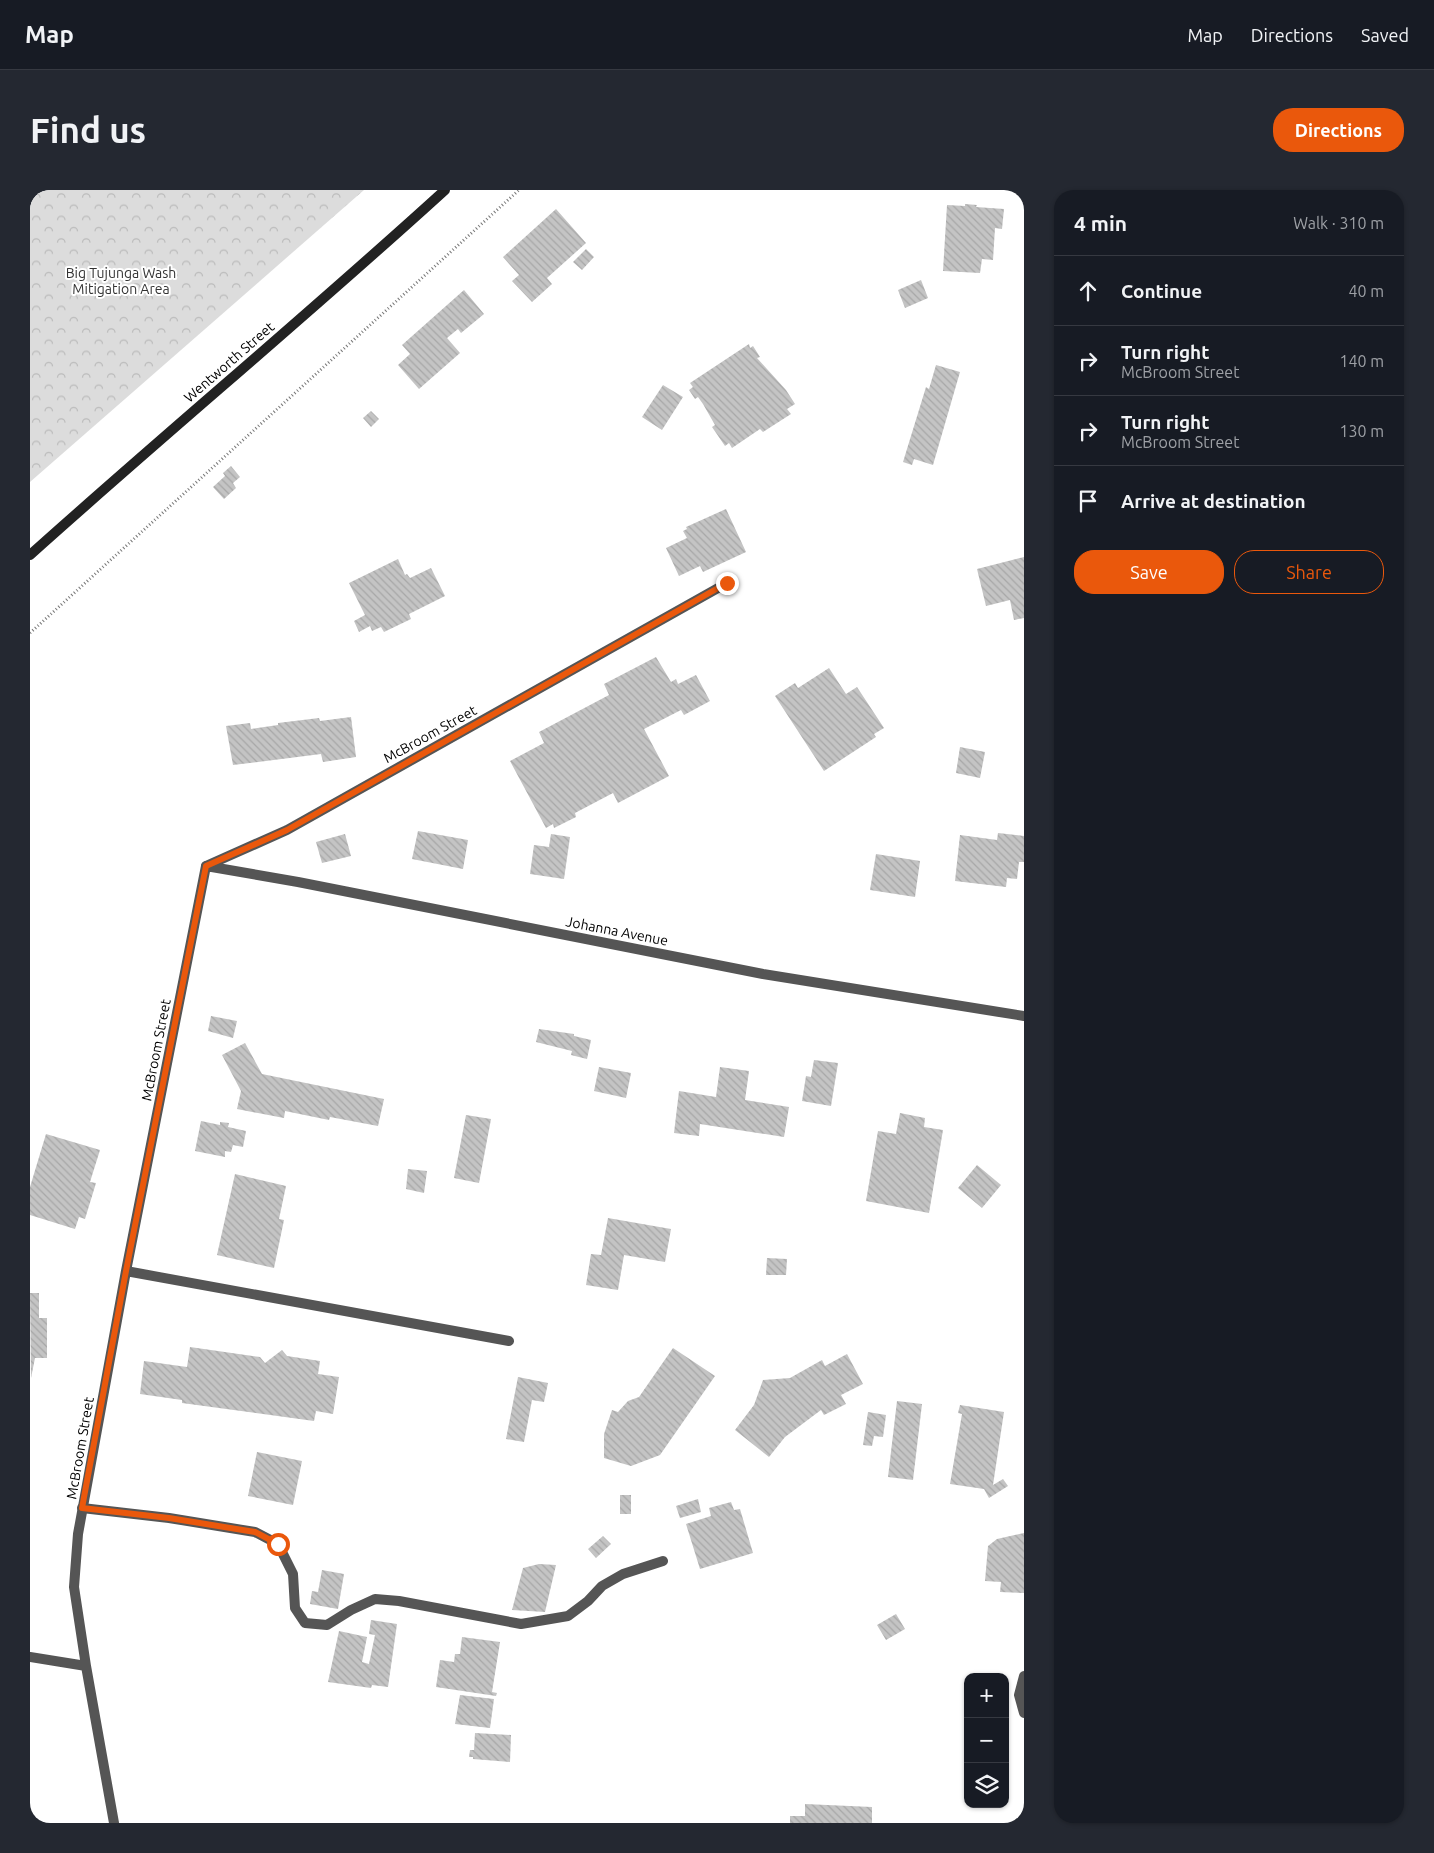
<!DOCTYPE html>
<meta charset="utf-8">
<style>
:root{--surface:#171b24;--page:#242831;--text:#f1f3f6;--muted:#9ea1a6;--line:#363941;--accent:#ea580c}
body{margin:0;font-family:Ubuntu,sans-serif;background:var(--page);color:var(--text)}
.controls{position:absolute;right:15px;bottom:15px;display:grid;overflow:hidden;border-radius:10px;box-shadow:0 1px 4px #0004}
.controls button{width:45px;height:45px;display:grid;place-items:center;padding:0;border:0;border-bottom:1px solid var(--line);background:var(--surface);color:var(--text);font:25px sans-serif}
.stop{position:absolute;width:15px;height:15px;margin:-11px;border:4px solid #ea580c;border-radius:50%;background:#fff}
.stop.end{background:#ea580c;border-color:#fff;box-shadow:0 1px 5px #0008}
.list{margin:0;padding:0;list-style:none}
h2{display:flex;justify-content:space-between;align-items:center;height:65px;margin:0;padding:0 20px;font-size:21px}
h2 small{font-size:16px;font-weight:400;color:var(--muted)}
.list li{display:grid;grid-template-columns:32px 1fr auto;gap:15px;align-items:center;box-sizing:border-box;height:70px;padding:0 20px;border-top:1px solid var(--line)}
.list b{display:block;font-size:19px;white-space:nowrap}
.list p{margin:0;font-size:16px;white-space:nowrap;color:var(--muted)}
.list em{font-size:16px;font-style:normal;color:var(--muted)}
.actions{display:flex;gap:10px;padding:15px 20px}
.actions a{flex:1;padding:11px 0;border:1px solid var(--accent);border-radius:20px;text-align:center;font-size:18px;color:var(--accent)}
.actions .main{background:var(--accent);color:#fff}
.icon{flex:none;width:28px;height:28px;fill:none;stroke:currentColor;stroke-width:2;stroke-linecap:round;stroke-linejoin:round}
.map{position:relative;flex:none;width:994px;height:1633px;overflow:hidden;border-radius:20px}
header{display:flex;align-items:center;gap:30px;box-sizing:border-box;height:70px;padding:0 25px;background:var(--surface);border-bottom:1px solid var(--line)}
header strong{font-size:24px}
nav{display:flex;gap:28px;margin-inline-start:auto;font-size:18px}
.intro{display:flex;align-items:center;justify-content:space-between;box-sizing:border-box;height:120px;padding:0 30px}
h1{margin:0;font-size:35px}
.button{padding:12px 22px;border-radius:20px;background:var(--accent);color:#fff;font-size:18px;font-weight:700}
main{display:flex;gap:30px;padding:0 30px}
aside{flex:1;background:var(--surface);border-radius:20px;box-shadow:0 1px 4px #0004}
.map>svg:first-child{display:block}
.park{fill:url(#park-crowns)}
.building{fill:url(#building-back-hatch)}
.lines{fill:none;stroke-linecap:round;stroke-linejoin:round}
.path{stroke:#777;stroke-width:3;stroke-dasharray:1 2.5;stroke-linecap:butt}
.service{stroke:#555;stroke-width:10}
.minor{stroke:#555;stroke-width:10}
.secondary{stroke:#222;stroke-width:10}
.route{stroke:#ea580c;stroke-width:6}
.labels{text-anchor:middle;stroke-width:4;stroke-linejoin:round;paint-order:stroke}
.park-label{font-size:14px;fill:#333;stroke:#fff}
.street-label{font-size:14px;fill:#000;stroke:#fff}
</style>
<header>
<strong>Map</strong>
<nav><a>Map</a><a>Directions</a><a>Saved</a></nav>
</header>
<div class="intro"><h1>Find us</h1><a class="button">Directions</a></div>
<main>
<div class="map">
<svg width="994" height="1633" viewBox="0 0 994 1633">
<defs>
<pattern id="park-crowns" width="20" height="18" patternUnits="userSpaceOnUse" patternTransform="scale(1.25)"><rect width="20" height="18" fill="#dcdcdc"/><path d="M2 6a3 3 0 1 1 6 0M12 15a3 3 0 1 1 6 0" fill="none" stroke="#bbb"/></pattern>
<pattern id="building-back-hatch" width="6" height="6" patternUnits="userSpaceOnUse" patternTransform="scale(1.25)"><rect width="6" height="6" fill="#c4c4c4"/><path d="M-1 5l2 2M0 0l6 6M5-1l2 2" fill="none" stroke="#a7a7a7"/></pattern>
</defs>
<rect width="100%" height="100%" fill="#fff"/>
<!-- park -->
<path class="park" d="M0 0H334L0 292Z"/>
<!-- building -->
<path class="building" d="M935 14 947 15 946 17 974 19 972 39 965 38 963 70 952 69 950 83 913 81 917 15 935 16Z
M526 19 556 53 517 88 522 94 502 112 482 91 489 85 473 67Z
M556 59 564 67 552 80 543 72Z
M891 90 898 108 875 118 868 100Z
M434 100 454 124 431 143 428 139 417 148 430 163 389 199 368 175 380 164 372 155Z
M719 154 720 158 723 156 730 167 727 168 756 200 765 214 757 219 761 224 733 242 730 239 702 258 699 253 695 256 682 237 685 235 673 214 668 207 665 209 659 200 663 197 660 193Z
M906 175 930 182 903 275 884 269 882 275 873 272 896 197 899 199Z
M633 195 653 207 632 240 612 227Z
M341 221 349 229 341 237 333 228Z
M201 276 210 287 203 293 206 298 194 309 183 297 195 286 193 283Z
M696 319 716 362 673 382 670 376 649 386 636 358 657 348 653 341 657 339 656 337Z
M994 367V428L984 430 980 410 956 416 947 379Z
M368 369 375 385 377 384 380 388 401 378 415 406 379 424 381 429 354 442 351 437 342 441 340 436 329 442 324 431 335 425 319 393Z
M626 467 641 492 646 489 648 494 666 485 680 511 654 525 651 520 614 539 639 586 588 613 583 603 545 623 546 627 524 638 523 634 516 638 480 571 514 553 509 542 579 505 574 494Z
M799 478 816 504 827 497 854 538 844 544 846 547 794 581 745 506 765 493 768 498Z
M321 527 326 567 293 572 291 564 203 575 196 536 220 533 221 539 248 535V533L289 528 290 531Z
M930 557 955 562 950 588 926 583Z
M388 641 438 650 433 679 382 669Z
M968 643 994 646V672H989L987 689 977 688 976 697 925 691 930 645 967 650Z
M315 644 321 666 292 673 286 652Z
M521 644 540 647 534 689 500 684 504 655 519 657Z
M846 664 890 671 885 707 840 700Z
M181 826 207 831 203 848 178 841Z
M509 839 544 844V846L561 850 557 869 541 865 542 861 506 852Z
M215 853 232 884 354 909 348 936 300 927 299 930 255 921 254 928 207 919 211 901 192 865Z
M784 870 808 873 801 916 772 911 776 886 781 887Z
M569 877 601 883 596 908 564 901Z
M690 877 719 881 715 910 759 917 754 947 670 934 669 946 644 943 649 901 686 907Z
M870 923 895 928 894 937 913 940 899 1023 836 1011 848 941 866 944Z
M436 925 461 929 449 993 424 988Z
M171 931 190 935V932L199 933 198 937 216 941 213 957 203 955 201 962 195 961V967L165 961Z
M16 944 70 960 60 992 66 993 55 1029 49 1027 45 1039 0 1025V997Z
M947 975 971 995 952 1018 928 998Z
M378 979 397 981 394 1003 376 999Z
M205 984 256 996 249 1029 254 1030 244 1078 187 1065Z
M578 1028 641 1039 635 1072 594 1065 588 1100 556 1095 561 1064 571 1065Z
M737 1068 757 1069 756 1085H736Z
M0 1103H9V1128H17V1168H5L1 1188Z
M160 1157 230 1167 235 1173 252 1160 257 1166 290 1171 288 1184 309 1187 303 1224 286 1221 284 1231 152 1213V1210L110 1204 114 1171 157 1177Z
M643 1158 685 1186 630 1265 601 1276 574 1268V1244L582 1220 588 1222 598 1211 609 1207Z
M817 1164 833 1194 811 1205 816 1214 794 1225 791 1220 755 1247 739 1267 705 1240 724 1215 733 1190 760 1188 792 1170 795 1176Z
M488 1187 518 1193 514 1212 502 1210 494 1252 476 1249Z
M867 1211 892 1214 883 1290 858 1287Z
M930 1215 974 1222 963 1295 973 1289 978 1296 959 1308 954 1299 920 1294 932 1224 928 1223Z
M838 1222 856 1225 853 1247 844 1246 842 1256 833 1255Z
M227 1262 272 1271 263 1315 218 1306Z
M590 1305H601V1324H590Z
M668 1309 671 1322 650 1328 646 1316Z
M701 1312 704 1320 710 1319 723 1363 670 1379 656 1334 681 1326 679 1318Z
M994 1343V1403L970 1402 971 1392 955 1391 958 1356 967 1349Z
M573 1346 581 1354 566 1368 558 1359Z
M509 1374 526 1375 515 1422 482 1420 493 1378Z
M292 1380 314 1384 308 1419 280 1414 282 1401 288 1402Z
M866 1424 875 1439 856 1450 847 1435Z
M341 1430 367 1434 358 1497 342 1495 341 1498 298 1492 309 1441 337 1447 332 1472 339 1474 345 1445 339 1444Z
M432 1447 470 1452 462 1502 467 1503 466 1506 406 1497 410 1470 424 1472 425 1464H430Z
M430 1505 464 1509 460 1538 425 1534Z
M445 1543 481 1545 480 1572 443 1569V1567H439L440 1560H444Z
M775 1614 842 1617V1633H760V1626H775Z"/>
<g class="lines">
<!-- path -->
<path class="path" d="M0 443 489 0"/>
<!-- service -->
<path class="service" d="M176 676 257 640 697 393
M52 1318 139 1328 225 1342 248 1354 263 1384 265 1418 275 1433 297 1435 321 1420 345 1409 369 1411 491 1434 538 1426 558 1411 572 1396 593 1384 633 1371
M994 1486 989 1505 994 1523"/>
<!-- minor -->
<path class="minor" d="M96 1081 479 1151
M0 1467 56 1476
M84 1633 56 1476 44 1397 48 1344 96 1081 176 676 268 692 733 784 994 826"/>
<!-- secondary -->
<path class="secondary" d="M0 365C137 242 279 124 415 0"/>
</g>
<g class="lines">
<!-- route -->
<path class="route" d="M248 1354 225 1342 139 1328 52 1318 96 1081 176 676 257 640 697 393"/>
</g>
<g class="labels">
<!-- park labels -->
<g class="park-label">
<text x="91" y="88">Big Tujunga Wash<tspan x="91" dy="16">Mitigation Area</tspan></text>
</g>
<!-- street labels -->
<g class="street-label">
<text transform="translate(199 172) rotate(-41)" y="5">Wentworth Street</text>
<text transform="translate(400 544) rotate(-29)" y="5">McBroom Street</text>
<text transform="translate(587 741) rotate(11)" y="5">Johanna Avenue</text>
<text transform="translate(126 860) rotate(-79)" y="5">McBroom Street</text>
<text transform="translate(50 1258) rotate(-80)" y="5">McBroom Street</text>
</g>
</g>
</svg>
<div class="controls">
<button>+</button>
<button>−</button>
<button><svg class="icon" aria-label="layers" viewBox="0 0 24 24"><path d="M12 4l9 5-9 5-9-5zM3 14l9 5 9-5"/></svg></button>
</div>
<div class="stop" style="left:248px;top:1354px"></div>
<div class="stop end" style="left:697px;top:393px"></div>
</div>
<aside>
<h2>4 min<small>Walk · 310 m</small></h2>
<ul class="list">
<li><svg class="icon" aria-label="ahead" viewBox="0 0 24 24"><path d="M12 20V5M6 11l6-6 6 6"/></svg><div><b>Continue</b></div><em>40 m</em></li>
<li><svg class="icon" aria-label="right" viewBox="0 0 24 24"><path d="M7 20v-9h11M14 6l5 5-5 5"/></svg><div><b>Turn right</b><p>McBroom Street</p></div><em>140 m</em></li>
<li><svg class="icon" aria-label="right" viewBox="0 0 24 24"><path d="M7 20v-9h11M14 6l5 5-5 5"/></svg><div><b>Turn right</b><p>McBroom Street</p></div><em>130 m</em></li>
<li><svg class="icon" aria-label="arrive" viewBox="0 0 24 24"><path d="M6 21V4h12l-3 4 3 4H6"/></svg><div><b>Arrive at destination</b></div></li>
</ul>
<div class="actions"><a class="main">Save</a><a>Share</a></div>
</aside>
</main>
